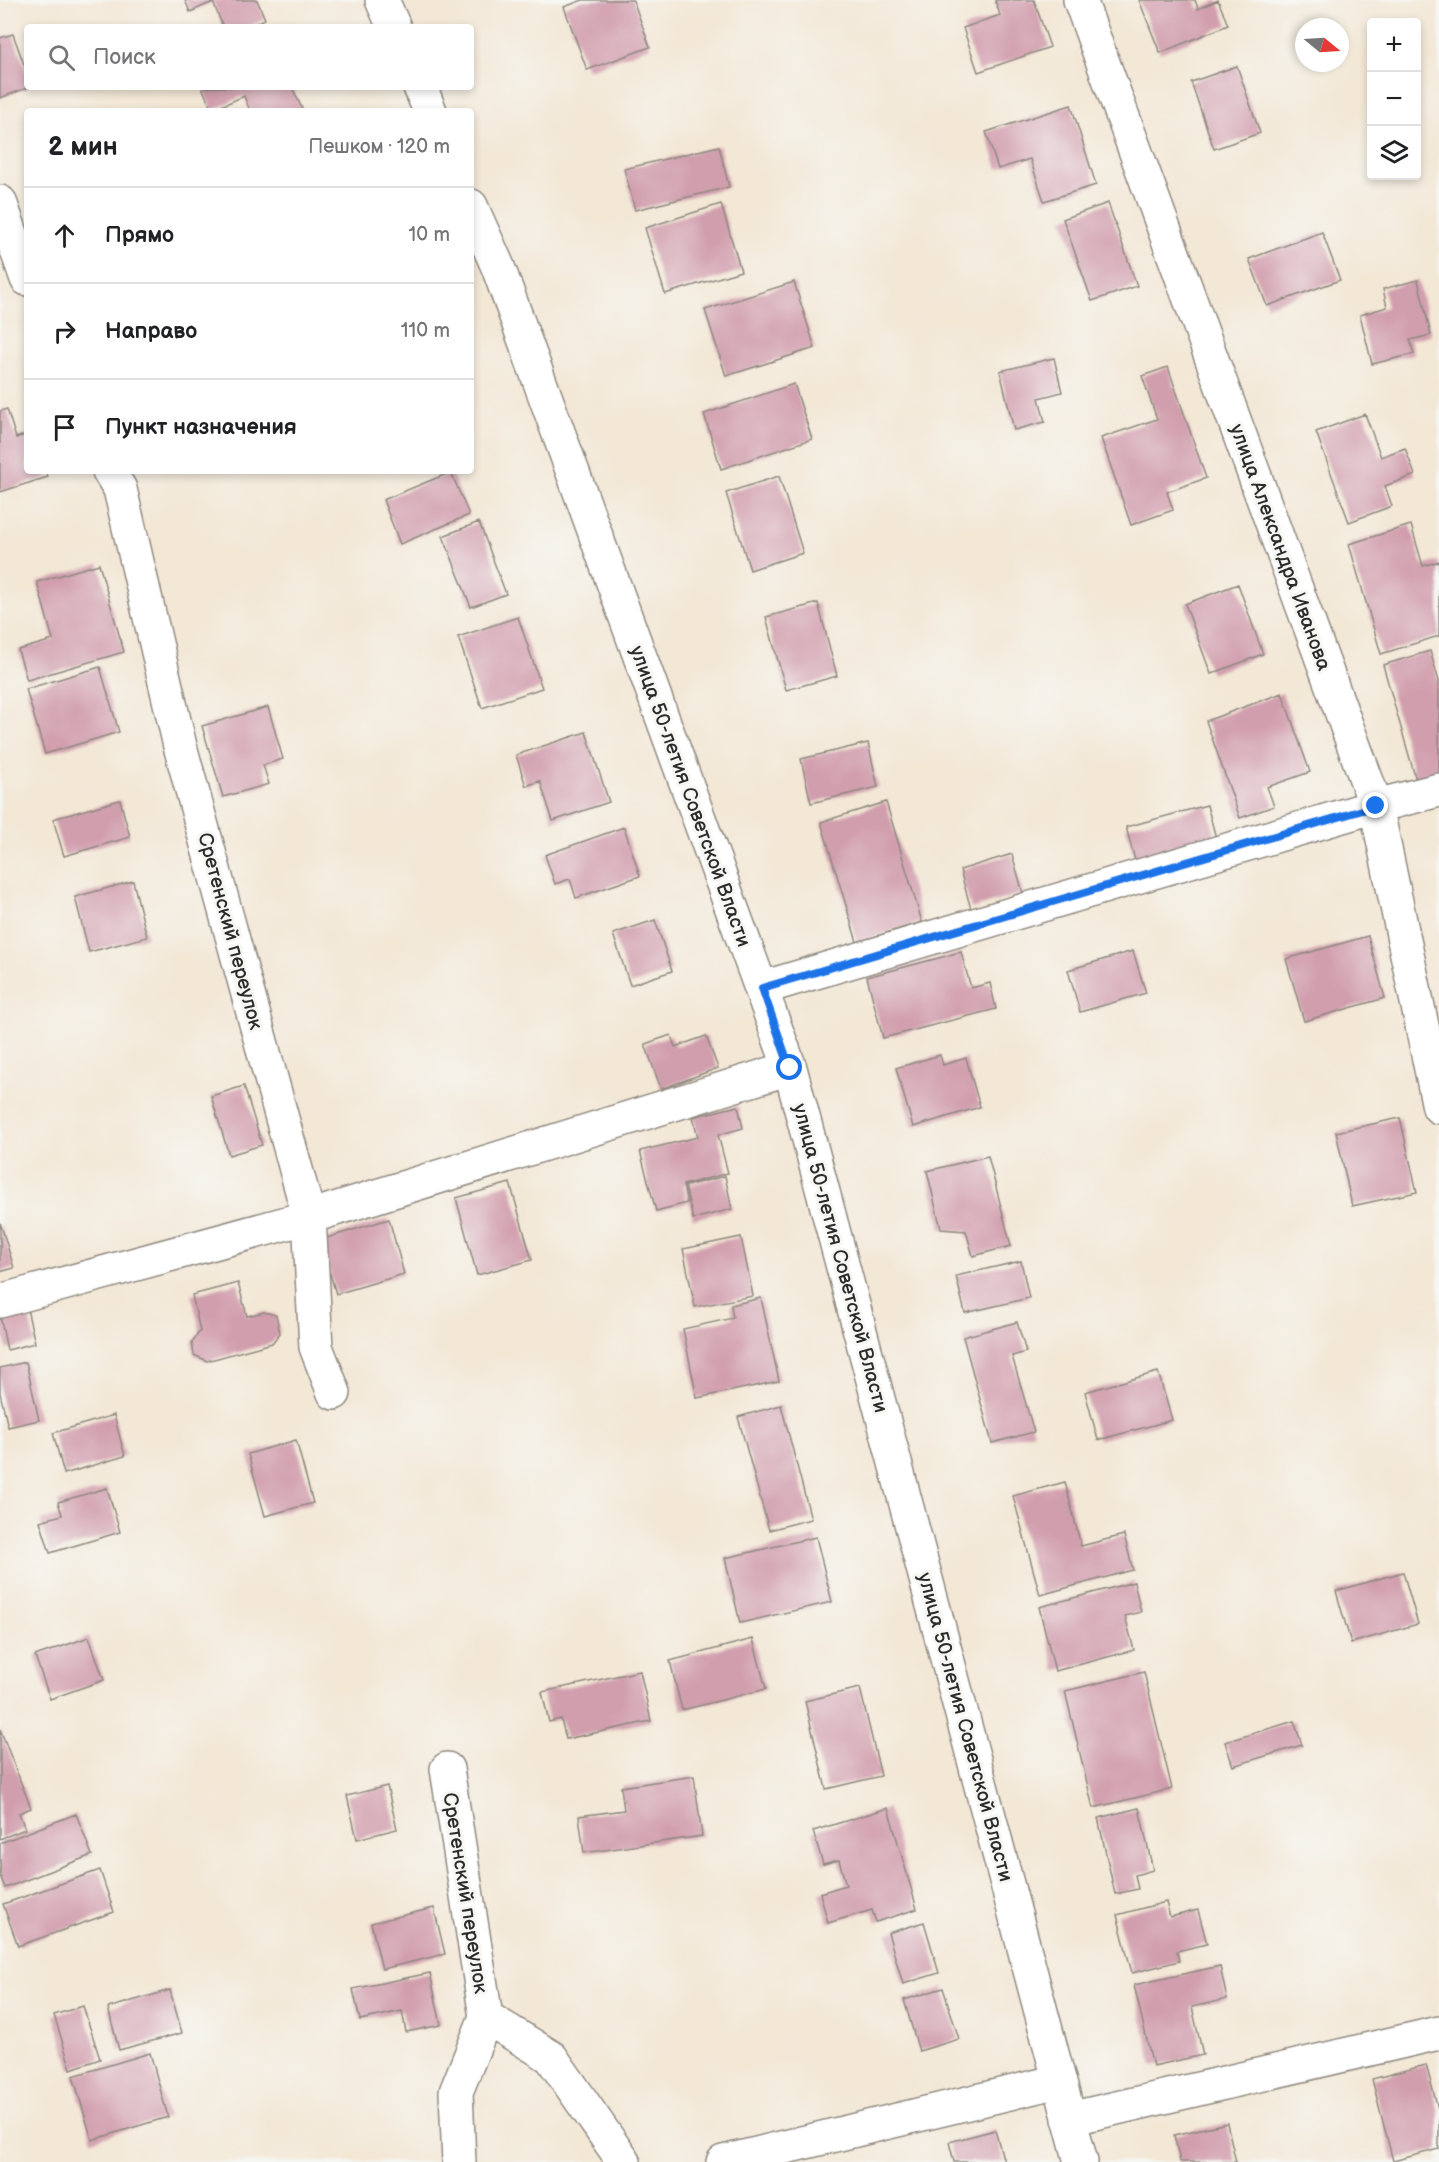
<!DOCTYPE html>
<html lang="ru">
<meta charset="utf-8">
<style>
:root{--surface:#fff;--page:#f6f6f6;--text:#202124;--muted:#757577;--line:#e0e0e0}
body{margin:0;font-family:"Balsamiq Sans",sans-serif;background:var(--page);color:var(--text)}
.controls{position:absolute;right:18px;top:18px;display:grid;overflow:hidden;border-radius:6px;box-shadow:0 3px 9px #0003}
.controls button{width:54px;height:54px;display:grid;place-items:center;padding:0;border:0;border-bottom:2px solid var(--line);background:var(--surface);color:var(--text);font:30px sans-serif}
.compass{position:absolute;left:1295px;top:18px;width:54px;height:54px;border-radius:50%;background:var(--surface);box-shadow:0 3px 9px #0003;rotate:108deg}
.stop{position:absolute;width:18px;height:18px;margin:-14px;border:4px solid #1a73e8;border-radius:50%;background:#fff}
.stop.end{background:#1a73e8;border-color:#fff;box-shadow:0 2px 6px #0008}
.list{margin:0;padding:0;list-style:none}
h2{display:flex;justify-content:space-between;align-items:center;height:78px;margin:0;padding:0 24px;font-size:26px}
h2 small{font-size:20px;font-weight:400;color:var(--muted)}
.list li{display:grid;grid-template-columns:39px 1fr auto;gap:18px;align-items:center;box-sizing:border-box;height:96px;padding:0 24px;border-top:2px solid var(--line)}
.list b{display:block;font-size:22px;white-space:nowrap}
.list em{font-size:20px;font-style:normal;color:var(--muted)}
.icon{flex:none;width:33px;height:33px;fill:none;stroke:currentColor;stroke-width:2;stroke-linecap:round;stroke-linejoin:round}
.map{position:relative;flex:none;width:1439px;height:2162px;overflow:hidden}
.search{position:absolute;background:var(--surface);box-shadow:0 3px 9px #0003;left:24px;top:24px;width:450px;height:66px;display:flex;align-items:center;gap:15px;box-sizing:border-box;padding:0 21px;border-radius:6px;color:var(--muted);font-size:22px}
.panel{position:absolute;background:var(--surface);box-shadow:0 3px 9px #0003;left:24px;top:108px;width:450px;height:366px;border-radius:6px}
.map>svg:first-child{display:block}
.building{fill:#d19eae}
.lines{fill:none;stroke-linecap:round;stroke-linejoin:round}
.minor-casing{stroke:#8f8980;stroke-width:36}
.minor{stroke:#fff;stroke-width:33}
.route{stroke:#1a73e8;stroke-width:8}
.labels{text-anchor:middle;stroke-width:6;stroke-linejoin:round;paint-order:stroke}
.street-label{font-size:20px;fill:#2b2b2b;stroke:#f6f6f2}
</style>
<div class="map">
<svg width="1439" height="2162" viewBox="0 0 1439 2162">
<rect width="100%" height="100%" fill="#f6f6f2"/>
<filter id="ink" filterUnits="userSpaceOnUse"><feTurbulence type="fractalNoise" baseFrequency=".0167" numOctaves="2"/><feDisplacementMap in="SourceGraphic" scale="12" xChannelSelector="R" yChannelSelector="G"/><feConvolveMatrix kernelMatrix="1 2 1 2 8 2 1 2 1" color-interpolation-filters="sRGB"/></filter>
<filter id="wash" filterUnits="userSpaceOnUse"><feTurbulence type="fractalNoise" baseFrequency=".008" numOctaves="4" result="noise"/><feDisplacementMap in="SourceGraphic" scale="24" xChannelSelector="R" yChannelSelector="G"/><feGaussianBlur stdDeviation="1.35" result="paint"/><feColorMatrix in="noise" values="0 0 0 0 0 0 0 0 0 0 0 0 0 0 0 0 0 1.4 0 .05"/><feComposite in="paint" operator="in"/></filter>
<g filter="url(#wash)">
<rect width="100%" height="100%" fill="#f3e7d5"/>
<g id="blocks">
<!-- building -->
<path class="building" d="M185 0H257L265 19 248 27H223L213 2 190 12Z
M583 0H633L650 47 587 70 564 7Z
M995 0H1034L1050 47 978 72 963 28 1000 15Z
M1139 0H1195L1198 9 1218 0 1228 25 1160 53Z
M13 34 27 73V88L0 98V38Z
M1237 66 1260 133 1214 149 1191 82Z
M202 87H292L303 111H250L244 96 212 110Z
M1071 105 1096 185 1044 201 1030 159 998 169 986 132Z
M719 146 729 187 635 210 624 169Z
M1108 203 1137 286 1092 301 1063 219Z
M721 204 741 271 665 294 645 228Z
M1322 232 1340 280 1267 306 1249 259Z
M1418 280 1431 335 1410 340 1414 354 1372 364 1360 315 1387 307 1383 289Z
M794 282 815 348 726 376 705 310Z
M1054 358 1062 392 1039 398 1045 422 1014 430 1000 371Z
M1168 367 1206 478 1167 492 1173 510 1131 525 1101 438 1157 419 1142 376Z
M794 384 812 439 721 469 704 414Z
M7 409 16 438 27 434V471H46L48 477 0 492V411Z
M1365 414 1381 457 1405 448 1415 475 1385 486 1392 506 1349 522 1316 432Z
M451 472 469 515 400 544 383 500Z
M779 476 803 553 750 570 726 493Z
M479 522 506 594 471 607 443 536Z
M1411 525 1423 566 1439 561V636L1381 654 1349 544Z
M99 564 124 652 27 680 18 650 53 640 37 582Z
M1238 584 1263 654 1211 674 1185 604Z
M818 603 837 676 786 690 766 617Z
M518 617 542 688 482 708 458 637Z
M1430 651 1439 681V781L1418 787 1383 665Z
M100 667 119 732 45 754 26 689Z
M1282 693 1310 772 1267 787 1274 806 1240 818 1206 721Z
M268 707 283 759 263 765 269 784 223 797 202 726Z
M586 732 609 802 553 821 540 781 526 786 516 755Z
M868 743 878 787 811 803 801 759Z
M120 800 130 837 64 856 53 819Z
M886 802 922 922 857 942 821 822Z
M1207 805 1217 842 1136 864 1126 827Z
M624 827 640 876 576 898 570 879 555 884 545 855Z
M1012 854 1023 893 971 909 960 870Z
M133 881 147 937 89 952 75 897Z
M655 920 672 971 630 985 613 934Z
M1368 936 1385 998 1304 1021 1286 959Z
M1133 951 1146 993 1080 1012 1068 970Z
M961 952 971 988 990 983 996 1009 883 1038 867 977Z
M671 1035 675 1047 706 1036 718 1068 661 1089 645 1044Z
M940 1055 943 1065 966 1058 980 1107 913 1127 896 1068Z
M244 1086 262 1145 229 1155 211 1096Z
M738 1106 743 1128 718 1135 728 1173 683 1185 687 1203 656 1211 640 1151 698 1137 693 1117Z
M1400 1118 1417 1192 1352 1206 1336 1132Z
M988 1156 1011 1246 973 1256 966 1231 941 1229 927 1171Z
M725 1176 732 1209 693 1219 685 1186Z
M510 1183 532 1260 477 1275 456 1198Z
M389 1219 404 1274 336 1294 320 1240Z
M0 1222 14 1268 0 1272Z
M741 1237 753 1296 695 1307 683 1249Z
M1021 1261 1029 1298 965 1313 956 1276Z
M238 1283 247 1316 264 1312 276 1315 280 1333 272 1343 207 1361 194 1355 192 1342 200 1331 192 1295Z
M761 1298 779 1381 697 1398 683 1329 733 1318 731 1305Z
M27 1309 35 1343 7 1350 0 1316Z
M1017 1322 1026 1352 1012 1356 1034 1432 992 1443 963 1337Z
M26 1362 39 1420 8 1427 0 1393V1368Z
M1158 1372 1172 1420 1098 1440 1085 1392Z
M781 1405 811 1519 769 1530 738 1417Z
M114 1415 125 1456 64 1474 53 1433Z
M296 1440 313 1503 265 1516 248 1454Z
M1065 1482 1081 1546 1124 1535 1133 1570 1040 1595 1013 1496Z
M107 1488 120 1532 50 1553 40 1521 62 1515 58 1502Z
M816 1537 832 1602 740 1623 725 1558Z
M1403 1572 1418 1624 1351 1643 1336 1591Z
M1134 1582 1141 1612 1125 1616 1134 1650 1055 1671 1039 1607Z
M89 1637 104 1680 50 1699 35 1656Z
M753 1639 766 1689 682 1710 670 1661Z
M640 1671 651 1721 566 1739 561 1719 549 1722 542 1692Z
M1144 1672 1172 1789 1093 1808 1065 1691Z
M860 1688 881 1776 826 1789 805 1701Z
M1294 1721 1302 1745 1233 1766 1225 1742Z
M0 1729 31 1808 19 1813 25 1829 0 1839Z
M694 1776 702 1836 584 1853 579 1816 624 1810 621 1787Z
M387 1786 397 1829 357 1839 347 1796Z
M888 1808 917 1909 876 1922 872 1910 828 1923 820 1893 846 1885 839 1860 823 1864 813 1831Z
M1139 1808 1153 1870 1135 1875 1138 1889 1115 1894 1098 1818Z
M76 1814 92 1855 5 1888 0 1875V1843Z
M100 1870 114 1912 18 1946 3 1904Z
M1166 1902 1170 1917 1198 1910 1207 1944 1177 1951 1179 1961 1132 1973 1117 1915Z
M434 1908 445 1954 382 1969 371 1923Z
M924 1922 939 1973 903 1984 888 1933Z
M1220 1966 1227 1999 1192 2007 1203 2055 1153 2066 1134 1985Z
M430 1973 441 2025 406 2032 402 2011 360 2020 353 1989Z
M943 1988 959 2039 919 2051 904 2000Z
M170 1990 182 2033 119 2050 108 2008Z
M83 2006 100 2059 71 2069 54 2015Z
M150 2053 168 2117 92 2140 73 2076Z
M1426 2065 1439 2112V2149L1393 2161 1372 2079Z
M1227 2123 1236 2162H1180L1174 2135Z
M995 2130 1004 2162H954L949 2142Z"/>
</g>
</g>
<g filter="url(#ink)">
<use href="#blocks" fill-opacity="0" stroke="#8f8980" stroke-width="1.5"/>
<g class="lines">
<!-- minor casing -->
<g class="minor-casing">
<path id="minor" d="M382 0 394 27
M1080 0 1376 806 1439 1107
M420 87 430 111
M0 202 27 279
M471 206 498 267 790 1068 1081 2162
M109 471 120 489 180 746 309 1217 316 1347 334 1393
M762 988 1376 806 1439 790
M0 1301 309 1217 790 1068
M447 1769 486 2017
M1069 2119 1439 2033
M459 2162 456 2092 486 2017 551 2057 624 2162
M723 2162 1059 2081"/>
</g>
<!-- minor -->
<use href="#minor" class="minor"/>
</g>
</g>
<g class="lines" filter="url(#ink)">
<!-- route -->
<path class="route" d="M790 1068 762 988 1376 806"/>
</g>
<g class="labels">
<!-- street labels -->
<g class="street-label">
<text transform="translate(1281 547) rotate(70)" y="7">улица Александра Иванова</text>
<text transform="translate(691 796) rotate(70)" y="7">улица 50-летия Советской Власти</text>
<text transform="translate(231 931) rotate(75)" y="7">Сретенский переулок</text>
<text transform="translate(841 1258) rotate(75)" y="7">улица 50-летия Советской Власти</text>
<text transform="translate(966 1727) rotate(75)" y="7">улица 50-летия Советской Власти</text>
<text transform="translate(466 1893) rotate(81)" y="7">Сретенский переулок</text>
</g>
</g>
</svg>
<div class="controls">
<button>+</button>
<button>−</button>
<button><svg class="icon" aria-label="layers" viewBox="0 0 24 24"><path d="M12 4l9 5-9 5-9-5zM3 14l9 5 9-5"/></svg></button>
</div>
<svg class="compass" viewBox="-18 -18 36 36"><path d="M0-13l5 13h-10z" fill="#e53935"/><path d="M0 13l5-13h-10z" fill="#757577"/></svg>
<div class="stop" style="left:790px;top:1068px"></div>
<div class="stop end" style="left:1376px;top:806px"></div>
<div class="search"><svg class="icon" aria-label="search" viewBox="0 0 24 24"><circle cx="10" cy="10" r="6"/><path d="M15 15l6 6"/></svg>Поиск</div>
<section class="panel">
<h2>2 мин<small>Пешком · 120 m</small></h2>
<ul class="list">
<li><svg class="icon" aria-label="ahead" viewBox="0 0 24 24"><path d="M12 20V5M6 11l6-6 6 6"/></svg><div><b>Прямо</b></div><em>10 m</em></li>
<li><svg class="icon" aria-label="right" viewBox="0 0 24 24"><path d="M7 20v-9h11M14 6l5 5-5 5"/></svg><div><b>Направо</b></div><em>110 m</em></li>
<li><svg class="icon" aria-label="arrive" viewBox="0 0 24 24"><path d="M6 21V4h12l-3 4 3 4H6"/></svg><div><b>Пункт назначения</b></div></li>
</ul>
</section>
</div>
